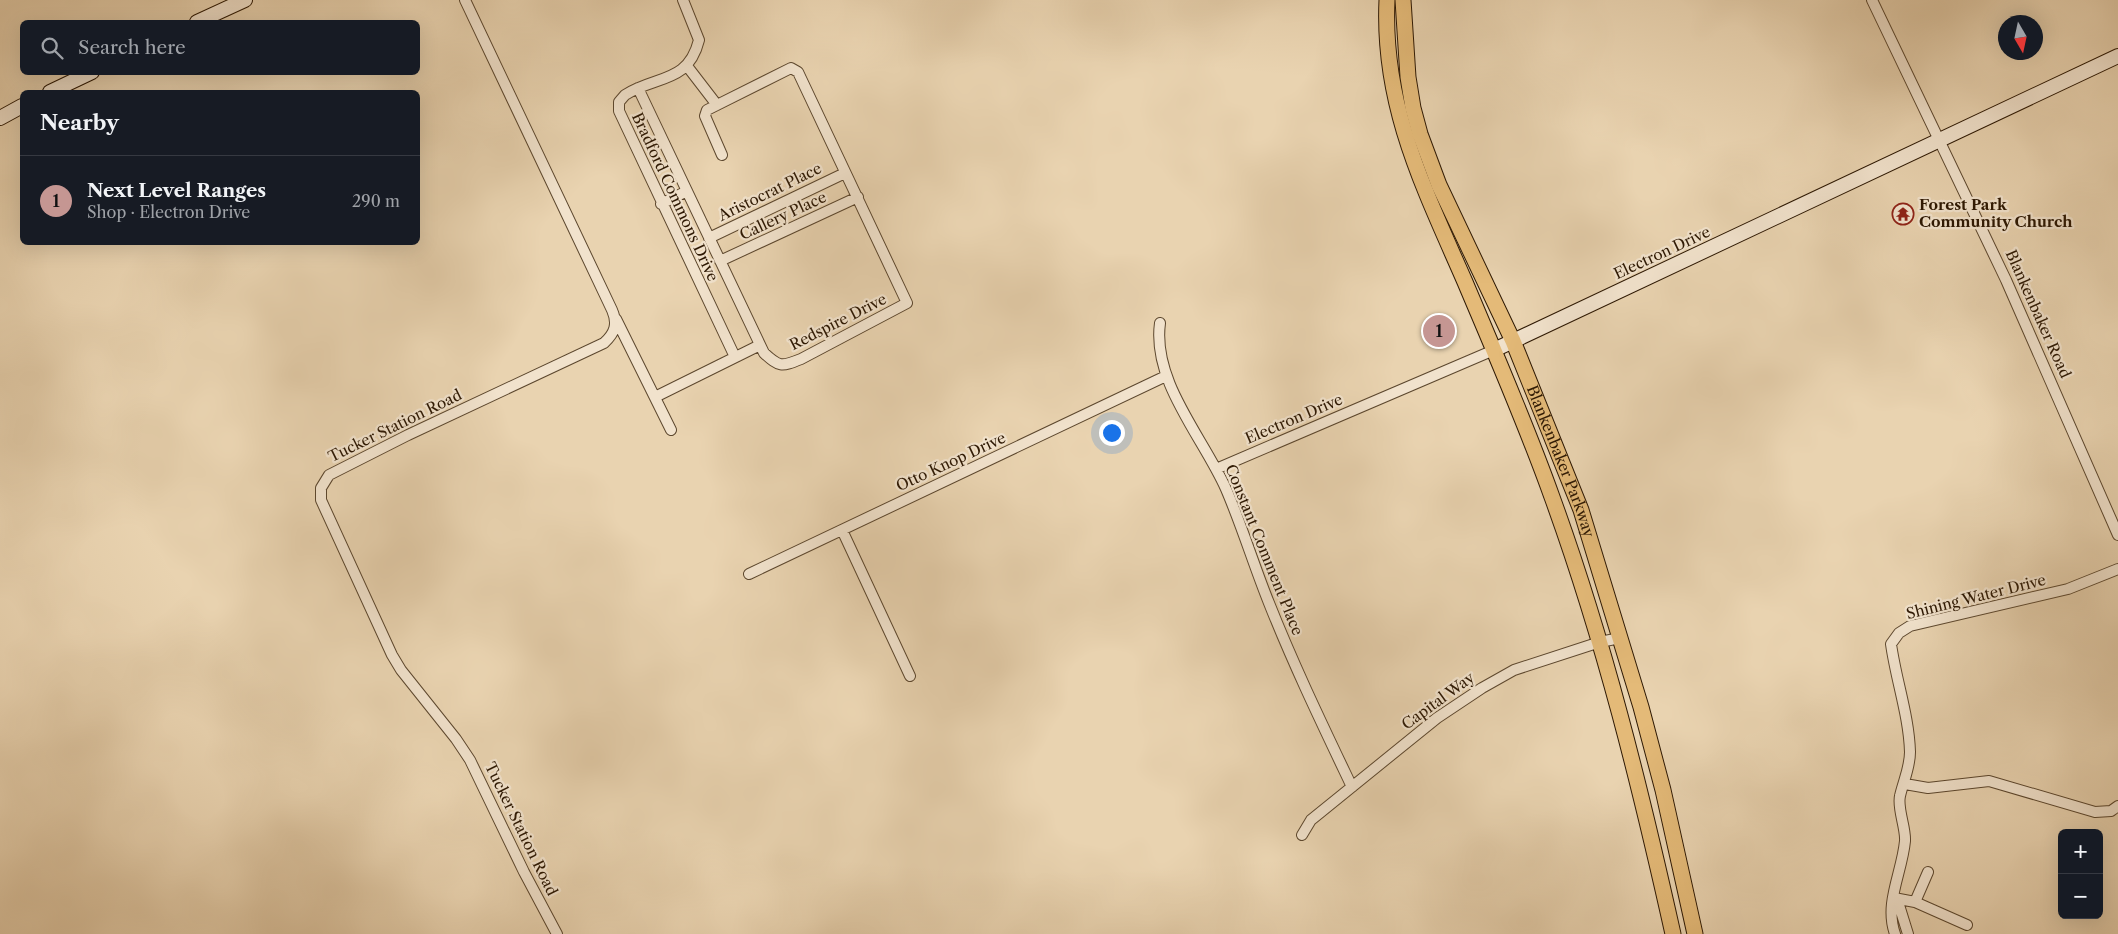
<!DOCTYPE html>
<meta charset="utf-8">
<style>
:root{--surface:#171b24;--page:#242831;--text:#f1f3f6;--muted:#9ea1a6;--line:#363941;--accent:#c59692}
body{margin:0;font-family:"Libre Caslon Text",serif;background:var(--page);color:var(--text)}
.controls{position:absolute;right:15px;bottom:15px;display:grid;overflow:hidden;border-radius:8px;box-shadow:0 5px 20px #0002}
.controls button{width:45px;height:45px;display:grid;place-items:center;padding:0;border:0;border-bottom:1px solid var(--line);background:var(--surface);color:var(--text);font:25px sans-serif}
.compass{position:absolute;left:1998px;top:15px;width:45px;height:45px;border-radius:50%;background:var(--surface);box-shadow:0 5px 20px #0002;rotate:171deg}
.you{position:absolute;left:1111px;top:432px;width:18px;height:18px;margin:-12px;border:4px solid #fff;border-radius:50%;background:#1a73e8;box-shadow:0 0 0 8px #1a73e833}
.badge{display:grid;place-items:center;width:32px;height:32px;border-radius:50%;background:var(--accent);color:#111;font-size:16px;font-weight:700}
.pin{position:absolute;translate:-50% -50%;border:2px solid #fff;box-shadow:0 1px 5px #0006}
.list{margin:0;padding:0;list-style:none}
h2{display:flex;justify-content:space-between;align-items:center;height:65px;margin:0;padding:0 20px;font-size:21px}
h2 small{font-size:16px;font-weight:400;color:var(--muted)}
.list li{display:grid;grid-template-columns:32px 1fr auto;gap:15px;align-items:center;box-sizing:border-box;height:90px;padding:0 20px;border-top:1px solid var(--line)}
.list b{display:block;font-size:19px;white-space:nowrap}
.list p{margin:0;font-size:16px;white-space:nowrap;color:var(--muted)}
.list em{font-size:16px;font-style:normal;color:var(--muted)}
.icon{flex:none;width:28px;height:28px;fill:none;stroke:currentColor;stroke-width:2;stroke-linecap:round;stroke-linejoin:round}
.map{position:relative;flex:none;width:2118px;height:934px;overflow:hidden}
.search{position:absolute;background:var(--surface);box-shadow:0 5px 20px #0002;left:20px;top:20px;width:400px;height:55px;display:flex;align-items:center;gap:12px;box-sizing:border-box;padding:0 18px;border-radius:8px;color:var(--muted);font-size:19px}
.panel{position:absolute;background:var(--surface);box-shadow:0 5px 20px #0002;left:20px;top:90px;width:400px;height:155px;border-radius:8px}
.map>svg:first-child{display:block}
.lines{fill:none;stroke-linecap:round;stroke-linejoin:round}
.street-casing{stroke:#5c472e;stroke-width:12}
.secondary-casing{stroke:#2d1803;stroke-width:16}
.primary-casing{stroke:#2d1803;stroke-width:17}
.street{stroke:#f1e2cc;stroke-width:10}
.secondary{stroke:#f1e2cc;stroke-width:14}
.primary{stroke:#e4ba78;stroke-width:15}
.labels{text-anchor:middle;stroke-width:4.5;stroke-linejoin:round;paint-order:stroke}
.street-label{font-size:15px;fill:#2d1803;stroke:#f1e2cc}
.poi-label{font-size:15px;font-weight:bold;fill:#2d1803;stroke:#f1e2cc;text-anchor:start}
</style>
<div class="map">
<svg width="2118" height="934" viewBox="0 0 2118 934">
<rect width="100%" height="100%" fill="#e9d3b0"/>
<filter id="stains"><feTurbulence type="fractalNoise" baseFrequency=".004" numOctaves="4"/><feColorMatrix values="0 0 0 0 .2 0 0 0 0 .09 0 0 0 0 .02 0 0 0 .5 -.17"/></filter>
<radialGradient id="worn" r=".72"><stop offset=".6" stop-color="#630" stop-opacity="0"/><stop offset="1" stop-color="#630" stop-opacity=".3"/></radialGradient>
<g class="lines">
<!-- street casing -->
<g class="street-casing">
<path id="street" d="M465 0 612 310C618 324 615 333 604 343L408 435 329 475 321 488V500L392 655 401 670 456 739 470 760 524 872 557 934
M683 0 699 40C688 84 656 75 625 95L619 102V111L735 357
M1872 0 2006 280 2118 535
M687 66 717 105
M638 88 764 353C779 367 781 367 801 359L907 303 798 72 791 68 707 110 705 116 722 155
M661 204 687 191
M709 238 845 173
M720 261 858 197
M616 319 671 430
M1160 323C1152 382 1203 437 1226 489 1242 526 1254 566 1269 603 1294 666 1323 726 1352 787
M655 397 760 345
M1216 469 1494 350
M842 530 910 676
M749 574 1166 376
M1905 784 1928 788 1989 781 2095 812 2111 811 2118 806
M1302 835 1311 820 1437 718 1482 688 1514 670 1600 642 1620 638
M1894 898 1915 902 1928 872
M1894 898 1899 905 1908 934
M1915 902 1967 925
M1895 934C1884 903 1902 873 1905 841 1906 828 1897 808 1900 796 1903 782 1910 768 1910 752 1909 716 1896 680 1891 644L1899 633 1910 626 2068 589 2118 569"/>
</g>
<!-- secondary casing -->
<g class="secondary-casing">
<path id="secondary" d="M197 22 245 0
M50 92 92 72
M0 118 22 106
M1494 350 2118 56"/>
</g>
<!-- primary casing -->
<g class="primary-casing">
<g id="primary">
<path d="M1387 0C1382 106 1424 188 1465 282 1495 353 1526 424 1552 497 1604 640 1640 786 1673 934"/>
<path id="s1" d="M1403 0 1408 77 1413 108 1420 134 1439 185 1513 341 1581 510 1641 707 1663 790 1695 934"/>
</g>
</g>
<!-- street -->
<use href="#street" class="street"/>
<!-- secondary -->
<use href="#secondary" class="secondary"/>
<!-- primary -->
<use href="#primary" class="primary"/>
</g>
<!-- icons -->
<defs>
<g id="temple-ring" transform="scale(1.125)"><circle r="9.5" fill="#f1e2cc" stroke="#8f2418" stroke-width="1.5"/><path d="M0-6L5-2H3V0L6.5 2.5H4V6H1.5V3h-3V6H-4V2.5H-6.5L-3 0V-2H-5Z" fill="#8f2418"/></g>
</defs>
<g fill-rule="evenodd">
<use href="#temple-ring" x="1903" y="214"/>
</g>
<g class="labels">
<!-- street labels -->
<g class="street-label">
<text transform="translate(770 192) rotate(-26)" y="5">Aristocrat Place</text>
<text transform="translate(675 197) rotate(65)" y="5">Bradford Commons Drive</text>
<text transform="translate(783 216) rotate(-25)" y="5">Callery Place</text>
<text transform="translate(1662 253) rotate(-25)" y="5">Electron Drive</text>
<text transform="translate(2038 314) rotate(66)" y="5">Blankenbaker Road</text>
<text transform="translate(838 322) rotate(-27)" y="5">Redspire Drive</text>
<text transform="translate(1294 419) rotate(-23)" y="5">Electron Drive</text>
<text transform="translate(395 426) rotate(-26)" y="5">Tucker Station Road</text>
<text transform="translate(951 462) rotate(-25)" y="5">Otto Knop Drive</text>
<text dy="5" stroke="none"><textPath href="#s1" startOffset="492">Blankenbaker Parkway</textPath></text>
<text transform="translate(1264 550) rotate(68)" y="5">Constant Comment Place</text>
<text transform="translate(1976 597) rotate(-14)" y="5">Shining Water Drive</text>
<text transform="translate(1438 701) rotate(-36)" y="5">Capital Way</text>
<text transform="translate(521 829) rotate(64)" y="5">Tucker Station Road</text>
</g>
<!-- poi labels -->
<g class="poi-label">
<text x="1919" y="210">Forest Park<tspan x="1919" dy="17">Community Church</tspan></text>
</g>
</g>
<rect width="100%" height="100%" filter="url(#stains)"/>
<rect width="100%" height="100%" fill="url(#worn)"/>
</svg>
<div class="controls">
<button>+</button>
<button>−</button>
</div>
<svg class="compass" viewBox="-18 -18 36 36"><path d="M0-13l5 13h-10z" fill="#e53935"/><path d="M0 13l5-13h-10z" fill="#9ea1a6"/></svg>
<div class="you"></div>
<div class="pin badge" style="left:1439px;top:331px">1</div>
<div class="search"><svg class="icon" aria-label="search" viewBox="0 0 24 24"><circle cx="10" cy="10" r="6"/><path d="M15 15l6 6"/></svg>Search here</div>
<section class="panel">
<h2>Nearby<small></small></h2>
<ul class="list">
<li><span class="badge">1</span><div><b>Next Level Ranges</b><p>Shop · Electron Drive</p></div><em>290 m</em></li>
</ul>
</section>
</div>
